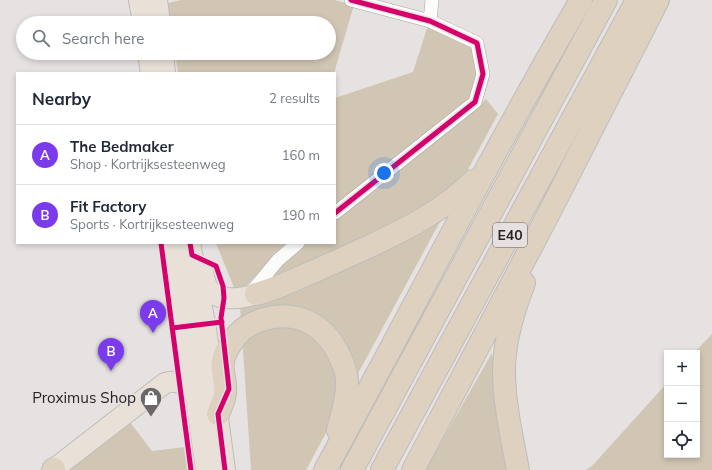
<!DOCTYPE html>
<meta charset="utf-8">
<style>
:root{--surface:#fff;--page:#f2f2f3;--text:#1f2937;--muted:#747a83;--line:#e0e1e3;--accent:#7c3aed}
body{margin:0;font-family:Mulish,sans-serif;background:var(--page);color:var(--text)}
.controls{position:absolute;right:12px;bottom:12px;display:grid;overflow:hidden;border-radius:0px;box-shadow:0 2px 6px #0003}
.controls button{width:36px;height:36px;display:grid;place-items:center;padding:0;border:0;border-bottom:1px solid var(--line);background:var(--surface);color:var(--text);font:20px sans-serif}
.you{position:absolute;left:384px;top:173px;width:14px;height:14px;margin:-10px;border:3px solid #fff;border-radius:50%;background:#1a73e8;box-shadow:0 0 0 6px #1a73e833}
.badge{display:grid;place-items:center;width:26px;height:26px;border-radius:50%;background:var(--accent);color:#fff;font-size:13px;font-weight:700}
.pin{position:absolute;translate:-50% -33px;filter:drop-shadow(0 1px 2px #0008)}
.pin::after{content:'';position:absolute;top:21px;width:14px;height:12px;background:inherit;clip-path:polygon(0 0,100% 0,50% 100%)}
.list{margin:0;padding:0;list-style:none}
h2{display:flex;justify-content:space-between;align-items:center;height:52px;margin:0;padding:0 16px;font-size:17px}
h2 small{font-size:13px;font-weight:400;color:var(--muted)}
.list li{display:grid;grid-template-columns:26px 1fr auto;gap:12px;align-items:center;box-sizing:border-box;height:60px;padding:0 16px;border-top:1px solid var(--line)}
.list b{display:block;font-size:15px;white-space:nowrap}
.list p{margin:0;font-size:13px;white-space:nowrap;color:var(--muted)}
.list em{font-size:13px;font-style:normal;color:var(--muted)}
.icon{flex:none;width:22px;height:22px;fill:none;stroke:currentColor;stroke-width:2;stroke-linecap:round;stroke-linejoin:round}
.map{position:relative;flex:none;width:712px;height:470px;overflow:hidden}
.search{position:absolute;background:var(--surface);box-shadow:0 2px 6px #0003;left:16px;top:16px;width:320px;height:44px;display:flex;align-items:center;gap:10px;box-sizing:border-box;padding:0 14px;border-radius:22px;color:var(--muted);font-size:15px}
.panel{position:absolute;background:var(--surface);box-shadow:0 2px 6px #0003;left:16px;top:72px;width:320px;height:172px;border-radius:0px}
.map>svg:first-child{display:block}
.green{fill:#d1c6b3}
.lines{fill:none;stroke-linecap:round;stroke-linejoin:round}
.minor-casing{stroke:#a7a6a5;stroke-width:14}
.primary-casing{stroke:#bebdbc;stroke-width:22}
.motorway-casing{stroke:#bebdbc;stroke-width:24}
.minor{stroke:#fbfbfa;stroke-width:13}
.primary{stroke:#e9e1d8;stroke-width:20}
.motorway{stroke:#ded1c0;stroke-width:22}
.cycleway-casing{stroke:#e6e1e0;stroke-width:8}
.cycleway{stroke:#d6006c;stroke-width:5}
.labels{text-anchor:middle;stroke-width:3.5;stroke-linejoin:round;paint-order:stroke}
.shield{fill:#e6e1e0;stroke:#605d5c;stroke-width:1}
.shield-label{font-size:14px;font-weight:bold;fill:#272524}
.poi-label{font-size:15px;fill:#272524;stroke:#e6e1e0;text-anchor:end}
</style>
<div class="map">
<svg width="712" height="470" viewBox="0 0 712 470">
<rect width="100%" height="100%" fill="#e5e2e1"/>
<!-- green -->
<path class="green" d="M181 0H334L354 5 334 73H178L175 53H329V23H170L168 3Z
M428 25 472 45 479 72 470 101 335 209V98L413 72Z
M486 99 498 114 306 470H251L240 306 290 257 307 243H335V220Z
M216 243H292L277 255 246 286 235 290Z
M712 334V470H586L592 466 667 383V455H697V353H694Z
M492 353 508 470H425Z
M129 421 152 451 185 447 188 470H65Z"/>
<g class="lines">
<!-- minor casing -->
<g class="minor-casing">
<path id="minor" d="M430 21 432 0
M335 213 475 102 483 74 477 43 430 21 351 0
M249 295 278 260 298 243"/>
</g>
<!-- primary casing -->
<g class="primary-casing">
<path id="primary" d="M139 0 143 23
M157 0 160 23
M148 53 151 73
M163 53 165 73
M174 243 206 470
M190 243 206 329 225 470
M202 269C204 273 204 279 206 284 214 304 239 299 256 294
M54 469 165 383C177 379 184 385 194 392"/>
</g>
<!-- motorway casing -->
<g class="motorway-casing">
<path id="motorway" d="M256 294C277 289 295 279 315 271 333 263 350 255 368 247 406 229 443 211 473 181
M218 414C220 408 224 401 225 394 227 379 218 368 226 352 229 346 234 339 238 334 244 327 253 323 261 320 295 309 324 323 339 355 343 363 347 373 347 381 348 397 342 414 338 430
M53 470 54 469
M325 470C411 314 491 154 581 0
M352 470 606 0
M382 470 637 0
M413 470 546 219 658 0
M518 470C512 438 503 398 504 366 505 338 514 309 524 283"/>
</g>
<!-- minor -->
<use href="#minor" class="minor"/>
<!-- primary -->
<use href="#primary" class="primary"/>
<!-- motorway -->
<use href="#motorway" class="motorway"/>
<!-- cycleway casing -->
<g class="cycleway-casing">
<path id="cycleway" d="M335 213 475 102 483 74 477 43 430 21 351 0
M161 243 191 470
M190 243 192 255 216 266 223 286 224 298 221 318 229 389 218 414 225 470
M172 328 222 322"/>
</g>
<!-- cycleway -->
<use href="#cycleway" class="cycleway"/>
</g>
<!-- icons -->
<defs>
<g id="shop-pin" transform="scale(1.15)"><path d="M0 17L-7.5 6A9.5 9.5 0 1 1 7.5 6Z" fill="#6a6766" stroke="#e6e1e0"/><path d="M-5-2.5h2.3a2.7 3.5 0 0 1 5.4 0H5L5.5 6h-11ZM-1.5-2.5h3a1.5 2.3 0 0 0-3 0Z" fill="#fff"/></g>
</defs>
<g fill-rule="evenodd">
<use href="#shop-pin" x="151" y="398"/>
</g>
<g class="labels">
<!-- shield labels -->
<rect class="shield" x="493" y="223" width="34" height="24" rx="3"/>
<g class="shield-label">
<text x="510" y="240">E40</text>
</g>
<!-- poi labels -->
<g class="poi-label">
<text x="136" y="403">Proximus Shop</text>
</g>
</g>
</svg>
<div class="controls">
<button>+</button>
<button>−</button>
<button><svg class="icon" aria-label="locate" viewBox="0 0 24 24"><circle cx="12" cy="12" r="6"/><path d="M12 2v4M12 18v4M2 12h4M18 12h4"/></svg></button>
</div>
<div class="you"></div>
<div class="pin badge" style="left:153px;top:333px">A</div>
<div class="pin badge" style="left:111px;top:371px">B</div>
<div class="search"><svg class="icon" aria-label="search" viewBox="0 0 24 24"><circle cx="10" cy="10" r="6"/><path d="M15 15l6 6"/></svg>Search here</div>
<section class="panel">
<h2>Nearby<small>2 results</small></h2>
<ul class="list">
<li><span class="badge">A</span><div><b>The Bedmaker</b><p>Shop · Kortrijksesteenweg</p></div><em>160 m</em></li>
<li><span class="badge">B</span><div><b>Fit Factory</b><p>Sports · Kortrijksesteenweg</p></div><em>190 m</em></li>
</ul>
</section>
</div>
